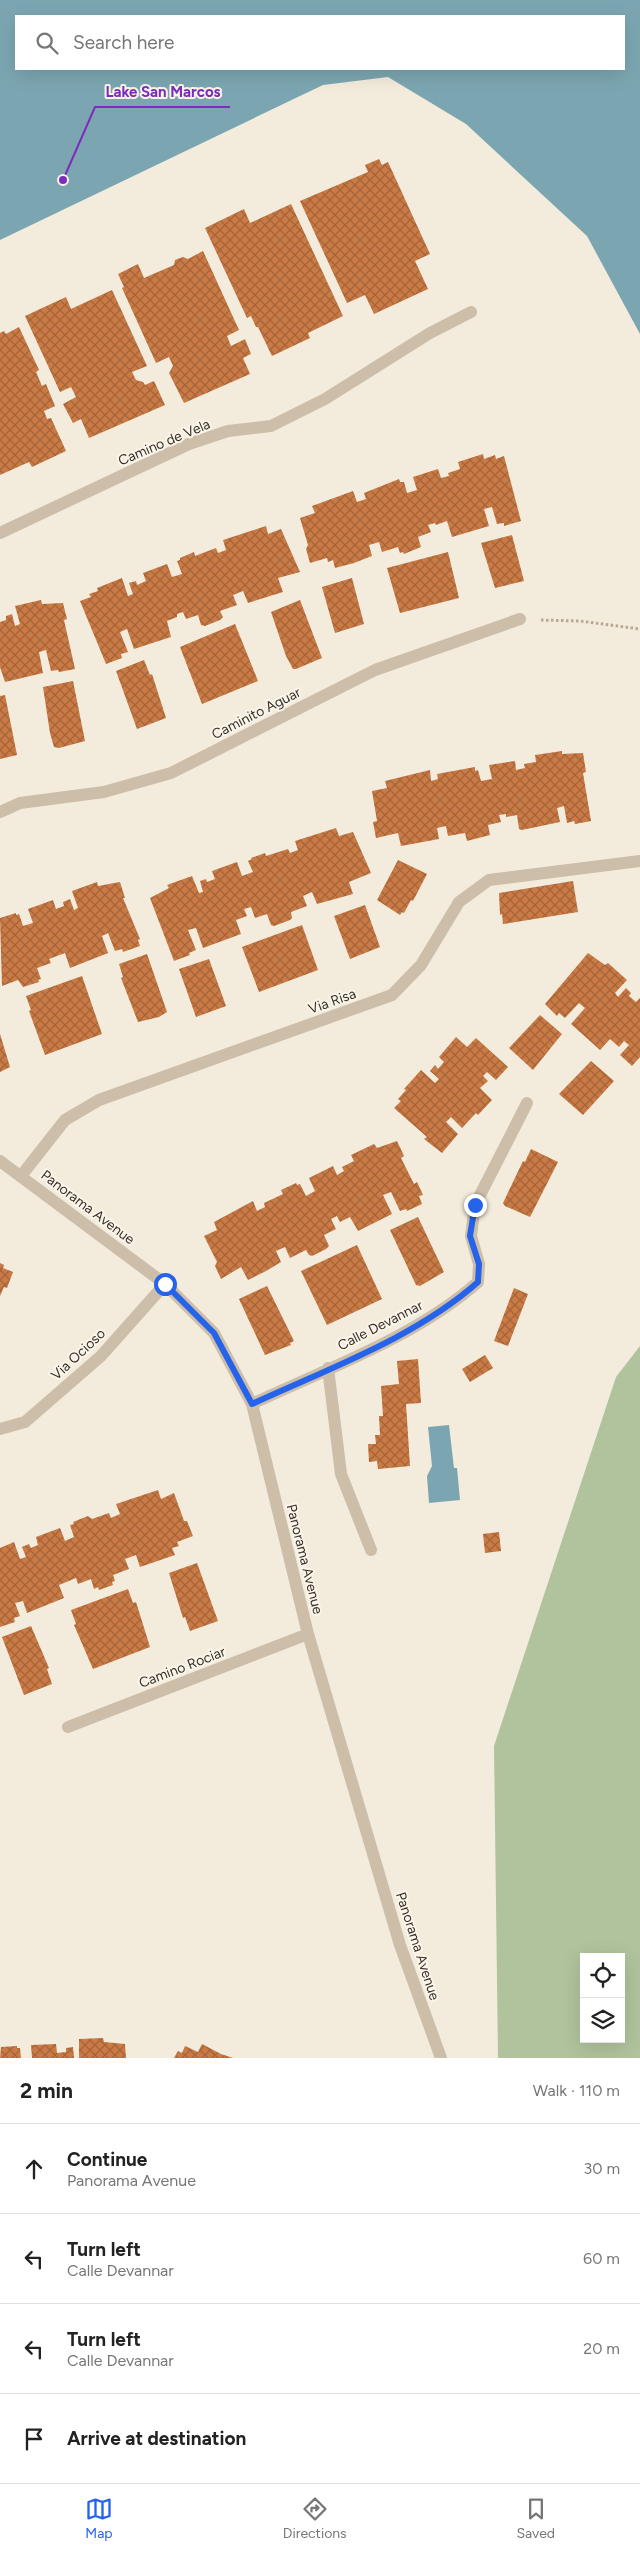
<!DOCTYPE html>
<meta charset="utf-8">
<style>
:root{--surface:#fff;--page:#f6f6f6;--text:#222;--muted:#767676;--line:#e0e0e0;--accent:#2563eb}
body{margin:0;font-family:Figtree,sans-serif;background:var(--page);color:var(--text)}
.controls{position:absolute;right:15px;bottom:15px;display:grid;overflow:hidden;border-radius:0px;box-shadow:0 5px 20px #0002}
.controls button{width:45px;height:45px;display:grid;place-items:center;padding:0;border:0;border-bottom:1px solid var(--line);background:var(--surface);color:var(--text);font:25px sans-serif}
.stop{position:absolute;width:15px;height:15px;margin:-11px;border:4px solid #2563eb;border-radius:50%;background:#fff}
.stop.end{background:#2563eb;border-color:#fff;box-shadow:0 1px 5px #0008}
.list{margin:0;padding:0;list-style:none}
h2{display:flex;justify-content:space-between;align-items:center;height:65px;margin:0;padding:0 20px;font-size:21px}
h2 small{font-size:16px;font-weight:400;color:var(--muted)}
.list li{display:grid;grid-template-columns:32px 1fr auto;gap:15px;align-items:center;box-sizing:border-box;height:90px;padding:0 20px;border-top:1px solid var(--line)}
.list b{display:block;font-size:19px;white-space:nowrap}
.list p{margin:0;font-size:16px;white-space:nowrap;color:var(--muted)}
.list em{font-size:16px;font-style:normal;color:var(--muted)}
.icon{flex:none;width:28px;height:28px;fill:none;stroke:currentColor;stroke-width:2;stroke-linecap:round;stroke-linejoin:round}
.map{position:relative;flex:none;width:640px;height:2058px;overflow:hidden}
.search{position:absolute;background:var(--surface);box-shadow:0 5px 20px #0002;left:15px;right:15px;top:15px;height:55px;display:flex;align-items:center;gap:12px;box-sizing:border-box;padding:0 18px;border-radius:0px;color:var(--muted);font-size:19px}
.sheet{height:425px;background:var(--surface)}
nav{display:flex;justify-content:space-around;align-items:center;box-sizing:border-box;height:70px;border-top:1px solid var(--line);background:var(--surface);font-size:14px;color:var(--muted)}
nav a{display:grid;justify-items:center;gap:2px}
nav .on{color:var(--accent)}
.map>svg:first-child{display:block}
.green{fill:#b0c39c;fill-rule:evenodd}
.water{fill:#7ba6b1;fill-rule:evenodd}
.building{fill:url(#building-cross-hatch)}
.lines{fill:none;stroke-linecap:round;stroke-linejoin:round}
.path{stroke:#b8a892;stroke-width:3;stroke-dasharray:2.5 2.5;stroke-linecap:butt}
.minor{stroke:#ccbea8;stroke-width:12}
.route{stroke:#2563eb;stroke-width:6}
.labels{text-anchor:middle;stroke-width:4;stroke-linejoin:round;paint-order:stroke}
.street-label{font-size:14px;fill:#383029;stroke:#faf5e9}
.leader{fill:none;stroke:#7b2cbf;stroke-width:2}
.callout-dot{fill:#7b2cbf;stroke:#faf5e9;stroke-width:2}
.callout-label{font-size:15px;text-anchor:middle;font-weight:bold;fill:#7b2cbf;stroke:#faf5e9;stroke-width:4;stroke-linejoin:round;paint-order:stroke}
</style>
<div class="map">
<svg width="640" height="2058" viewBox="0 0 640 2058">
<defs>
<pattern id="building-cross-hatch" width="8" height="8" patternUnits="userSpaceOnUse" patternTransform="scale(1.25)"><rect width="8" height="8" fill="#ca7a44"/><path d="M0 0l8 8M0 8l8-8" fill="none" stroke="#a56439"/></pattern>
</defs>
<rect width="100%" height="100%" fill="#f3ecdd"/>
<!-- green -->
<path class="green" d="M640 1346V2058H498L494 1746 616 1377ZM584 1957H621V2039H584Z"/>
<!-- water -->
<path class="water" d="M0 0H640V334L587 236 466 124 388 77 323 85 0 240ZM16 16H624V69H16Z
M449 1425 454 1468H457L460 1500 429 1503 427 1476 432 1466 428 1427Z"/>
<!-- building -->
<path class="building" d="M379 159 382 165 388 162 430 254 415 261 428 289 374 314 365 295 347 303 300 201 368 172 365 165Z
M291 204 343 316 308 333 310 338 272 356 258 327H256L251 316 247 318 205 228 244 209 250 223Z
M203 251 239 330 227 336 231 346 245 339 251 354 243 358 250 374 184 403 169 373 173 366 169 357 156 363 122 288 124 287 118 274 138 264 144 278 174 265 175 260 183 257 188 259Z
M112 290 147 366 132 372 136 380 143 382 145 385 154 381 165 405 89 438 81 419 73 423 63 404 76 397 71 387 60 392 25 316 66 297 71 309Z
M19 327 39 370 36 372 42 386 46 384 55 406 44 411 47 419 51 418 66 451 32 467 29 462 0 475V333L4 331 6 334Z
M483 454 484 459 495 455 496 459 504 456 521 521 504 526V523L497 524 492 507 484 509 489 526 452 537 447 521 436 525 435 523 428 525 431 532 418 537 421 547 404 554 403 552 400 553 398 547 382 552 379 542 369 545 372 556 354 563 335 568 333 560 328 562 327 558 310 563 306 549 308 545 300 518 315 513 312 506 353 491 357 502 366 499 364 493 399 479 400 482H404L407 493 417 490 413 477 438 469 441 478 449 476 448 473 460 469 458 462Z
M266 526 268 534 281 529 300 572 278 578 283 592 248 603 243 591 233 595 237 605 220 611 223 617 220 620 205 626 201 625 198 615 186 619 183 612 177 614V617L167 621 171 637 134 649 127 629 120 632 128 652 121 654 122 658 106 664 80 601 91 597 89 594 98 591 97 588 122 578 128 596 133 594 129 583 136 581 137 585 146 581 143 573 167 564 172 577 182 574 177 561 180 560V558L194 552 195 556 216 548 218 553 226 550 223 540Z
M512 535 524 581 495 588 481 543Z
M448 552 459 598 400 613 387 568Z
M352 578 364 624 335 633 322 587Z
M41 600 42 604 63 603 67 619 64 620 75 669 59 672 58 670 51 671 46 650 39 652 43 673 5 682 0 667V622L6 620V616L12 614 15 626 20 624 15 606Z
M300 600 322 658 296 669H293L286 656 271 612Z
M235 624 258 681 202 704 180 647Z
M144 660 150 675 152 674 166 718 137 729 116 671Z
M73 681 85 741 59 748 54 747 50 733 43 687Z
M5 695 17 755 0 759V696Z
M562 751V754L583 753 586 772 583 773 591 821 575 824 574 821 567 823 564 806 557 808 560 822 522 830 519 829 517 815 506 817V814L499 815 501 822 488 825 490 835 467 841 465 833 448 836 446 826 437 828 439 839 401 846 398 833 376 838 373 822 377 821 372 791 387 788 385 781 430 770 431 781 438 779 437 774 475 767V771L478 770 481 781 492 779 489 765 515 761 516 770 525 768 524 764 536 762 535 755Z
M336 828 339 836 353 832 371 873 349 882 353 894 317 904 312 892 303 896 307 906 291 912 292 918 290 920 274 926 271 925 267 914 255 918 251 907 244 909 247 916 236 920 241 934 203 948 196 928 188 930 196 950 189 953 190 955 174 961 150 898 169 888 167 885 192 876 199 893 203 892 200 881 206 879 207 882 215 879 212 871 237 862 242 876 253 872 248 861 252 859 251 858 265 853 266 856 288 849 290 853 298 850 295 841Z
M398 860 427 874 413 901 411 900 404 913 402 912 400 915 377 900Z
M573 881 578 912 503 924 502 914 500 915 499 893Z
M97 882 98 886 120 882 125 898H123L140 939 138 940 140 946 123 952 122 949 115 951 108 933 102 936 108 953 70 968 65 953 49 959 51 963 37 968 41 979 38 980 39 982 23 987 18 980 2 986 0 918 16 913V915L19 914 23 926 33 923 28 909 53 900 56 909 64 906 63 902 70 899 74 910 78 908 72 891Z
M365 905 380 947 350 959 334 916Z
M302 925 318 970 259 992 242 947Z
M588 953 605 965 608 963 627 980 615 993 618 997 626 988 631 993 629 996 636 1002 640 998V1057L632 1066 620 1055 629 1045 624 1041 619 1047 610 1039 600 1050 571 1024 585 1008 579 1003 565 1018 559 1013 557 1016 545 1004Z
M147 954 167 1012 159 1017 138 1022 121 978 123 977 119 964Z
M209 959 226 1006 196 1017 179 969Z
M82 976 102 1034 45 1055 29 1011 31 1010 26 996Z
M540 1015 562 1034 533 1070 509 1048Z
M0 1034 10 1067 0 1072Z
M456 1037 467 1047 476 1038 508 1067 496 1080 487 1072 483 1076 488 1081 480 1088 492 1100 478 1115 476 1113 462 1128 451 1117 446 1122 458 1134 442 1153 424 1139 427 1137 394 1108 401 1101 398 1099 406 1090 404 1089 421 1070 435 1083 439 1079 430 1071 435 1065 438 1069 444 1062 439 1057Z
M591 1061 614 1081 583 1115 559 1094Z
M397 1141 404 1156 401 1158 414 1184 417 1182 423 1195 419 1196 422 1204 407 1211 406 1209 400 1211 391 1192 383 1195 392 1214 358 1231 350 1217 340 1222 337 1216 331 1219 336 1229 324 1235 329 1246 326 1249 312 1256 309 1255 306 1250 290 1258 285 1247 276 1251 281 1262 266 1271 248 1280 241 1267 221 1279 215 1266 217 1262 204 1236 217 1230 214 1222 253 1201 257 1211 265 1207 264 1203 283 1194 281 1190 296 1183 297 1185 300 1184 306 1196 315 1191 309 1178 333 1166 337 1175 344 1171 342 1167 354 1161 351 1155 374 1144 377 1148Z
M531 1149 558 1162 530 1217 505 1206 503 1203 523 1161 525 1162Z
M418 1217 444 1272 420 1286 416 1285 390 1230Z
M357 1245 382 1299 327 1325 301 1271Z
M0 1263 4 1265 3 1268 13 1272 7 1288 4 1287 0 1296Z
M267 1286 294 1341 290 1343 291 1345 265 1355 239 1299Z
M514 1288 528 1294 508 1346 494 1341Z
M485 1355 493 1368 470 1382 462 1369Z
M418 1359 421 1403 406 1404 410 1466 378 1469 377 1461 369 1462 368 1444H376L375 1435H380L379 1416H383L381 1386 399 1384 397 1361Z
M158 1490 161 1499 174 1493 184 1521H187L193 1536 177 1542 179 1546 172 1548 175 1555 140 1567 136 1555 125 1559 129 1569 113 1575 115 1581 112 1582 113 1585 99 1590 98 1587 94 1589 91 1579 78 1584 76 1578 59 1585 64 1598 27 1613 23 1601 15 1603 20 1616 14 1618 15 1622 0 1627V1548L14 1542 20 1559 26 1557 22 1547 29 1544 31 1548 38 1545 36 1537 60 1528 65 1541 74 1537 70 1525 74 1524 73 1522 88 1516 92 1519 109 1513 111 1518 120 1514 116 1504Z
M499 1532 501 1551 485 1553 483 1534Z
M197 1563 218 1621 190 1631 185 1617 183 1618 169 1573Z
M128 1589 133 1603 136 1602 150 1647 93 1669 74 1625 76 1624 71 1610Z
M31 1626 49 1668 47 1669 52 1684 24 1695 2 1637Z
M103 2038 104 2042 125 2044 126 2058H79V2039Z
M56 2044 57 2053 66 2052V2048L73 2047 74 2058H32L31 2045Z
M202 2044 221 2054 233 2058H174L178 2051 182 2053 185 2046 198 2052Z
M17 2046V2048H20L21 2058H0L1 2047Z"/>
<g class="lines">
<!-- path -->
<path class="path" d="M541 620 580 621 640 629"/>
<!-- minor -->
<path class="minor" d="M0 533 189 444 228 431 271 426 325 399 430 333 471 312
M0 812 20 803 104 792 171 773 375 670 520 619
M0 1161 165 1284 214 1333 252 1404 308 1634 400 1945 441 2058
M21 1176 65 1120 99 1100 392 995 421 965 459 902 489 880 640 861
M328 1368 341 1474 371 1550
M252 1404C326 1369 416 1337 478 1282L479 1264 471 1236 475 1205 527 1103
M0 1429 25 1422 101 1356 165 1284
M68 1727 308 1634"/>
</g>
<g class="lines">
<!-- route -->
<path class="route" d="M165 1284 214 1333 252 1404C327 1369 415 1338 478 1282L479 1264 470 1236 475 1205"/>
</g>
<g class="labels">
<!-- street labels -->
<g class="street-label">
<text transform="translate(164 442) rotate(-23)" y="5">Camino de Vela</text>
<text transform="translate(256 713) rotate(-27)" y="5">Caminito Aguar</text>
<text transform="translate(332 1001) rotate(-20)" y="5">Via Risa</text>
<text transform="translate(88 1207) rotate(37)" y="5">Panorama Avenue</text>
<text transform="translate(380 1325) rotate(-27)" y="5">Calle Devannar</text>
<text transform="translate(78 1354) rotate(-43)" y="5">Via Ocioso</text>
<text transform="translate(305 1559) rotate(76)" y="5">Panorama Avenue</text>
<text transform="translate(182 1667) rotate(-21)" y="5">Camino Rociar</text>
<text transform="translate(418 1946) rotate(72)" y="5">Panorama Avenue</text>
</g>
</g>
<!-- callouts -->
<path class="leader" d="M63 180L95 107H230"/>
<circle class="callout-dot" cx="63" cy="180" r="5"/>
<g class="callout-label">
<text x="163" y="97">Lake San Marcos</text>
</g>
</svg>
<div class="controls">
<button><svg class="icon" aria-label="locate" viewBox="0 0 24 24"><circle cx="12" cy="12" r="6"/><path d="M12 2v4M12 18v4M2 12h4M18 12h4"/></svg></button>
<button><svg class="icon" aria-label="layers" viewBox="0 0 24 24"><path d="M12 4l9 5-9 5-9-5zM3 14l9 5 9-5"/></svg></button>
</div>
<div class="stop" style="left:165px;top:1284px"></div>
<div class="stop end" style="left:475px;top:1205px"></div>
<div class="search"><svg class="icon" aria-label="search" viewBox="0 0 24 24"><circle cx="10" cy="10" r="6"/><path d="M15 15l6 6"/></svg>Search here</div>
</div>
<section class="sheet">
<h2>2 min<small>Walk · 110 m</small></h2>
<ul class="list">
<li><svg class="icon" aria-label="ahead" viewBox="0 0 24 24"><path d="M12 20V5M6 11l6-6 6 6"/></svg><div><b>Continue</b><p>Panorama Avenue</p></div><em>30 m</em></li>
<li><svg class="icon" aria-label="left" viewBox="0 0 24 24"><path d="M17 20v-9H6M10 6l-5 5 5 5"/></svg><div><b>Turn left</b><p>Calle Devannar</p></div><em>60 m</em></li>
<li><svg class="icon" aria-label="left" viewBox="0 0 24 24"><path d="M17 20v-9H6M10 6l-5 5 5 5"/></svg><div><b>Turn left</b><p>Calle Devannar</p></div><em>20 m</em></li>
<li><svg class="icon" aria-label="arrive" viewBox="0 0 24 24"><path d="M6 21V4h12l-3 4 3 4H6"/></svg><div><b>Arrive at destination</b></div></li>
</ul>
</section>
<nav>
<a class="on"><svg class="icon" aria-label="map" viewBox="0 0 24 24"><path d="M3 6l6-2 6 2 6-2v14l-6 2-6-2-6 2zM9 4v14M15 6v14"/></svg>Map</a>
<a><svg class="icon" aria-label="directions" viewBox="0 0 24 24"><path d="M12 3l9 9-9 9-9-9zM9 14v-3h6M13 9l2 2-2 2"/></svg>Directions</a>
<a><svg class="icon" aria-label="saved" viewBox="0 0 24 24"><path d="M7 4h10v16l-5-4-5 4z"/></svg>Saved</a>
</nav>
